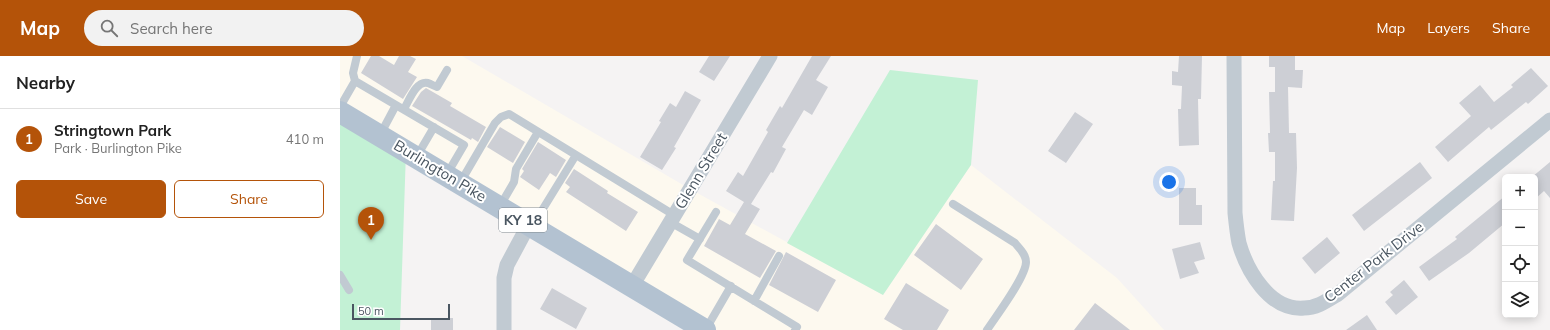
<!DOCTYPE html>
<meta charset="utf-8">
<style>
:root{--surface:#fff;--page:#f2f2f2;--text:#222;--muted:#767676;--line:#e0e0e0;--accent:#b45309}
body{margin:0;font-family:Mulish,sans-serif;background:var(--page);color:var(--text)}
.controls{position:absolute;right:12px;bottom:12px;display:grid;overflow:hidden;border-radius:6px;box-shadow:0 2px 10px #0003}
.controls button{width:36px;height:36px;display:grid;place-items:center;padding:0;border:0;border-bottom:1px solid var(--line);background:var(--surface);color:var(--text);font:20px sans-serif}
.scale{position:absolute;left:12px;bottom:10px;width:98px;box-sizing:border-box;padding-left:4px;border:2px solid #4a5661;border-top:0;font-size:11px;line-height:14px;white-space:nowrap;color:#4a5661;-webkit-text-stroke:3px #fff;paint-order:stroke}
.you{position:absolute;left:829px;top:126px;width:14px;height:14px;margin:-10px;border:3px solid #fff;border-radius:50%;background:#1a73e8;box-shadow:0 0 0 6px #1a73e833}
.badge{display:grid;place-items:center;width:26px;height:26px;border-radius:50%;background:var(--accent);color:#fff;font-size:13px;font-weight:700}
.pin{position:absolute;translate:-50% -33px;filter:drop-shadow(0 1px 2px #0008)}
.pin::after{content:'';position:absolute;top:21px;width:14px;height:12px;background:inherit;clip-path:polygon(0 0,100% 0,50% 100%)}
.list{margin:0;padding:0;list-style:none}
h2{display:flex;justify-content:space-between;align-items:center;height:52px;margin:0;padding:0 16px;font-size:17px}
h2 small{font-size:13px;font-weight:400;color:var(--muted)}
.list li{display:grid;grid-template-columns:26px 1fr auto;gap:12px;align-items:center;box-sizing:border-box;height:60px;padding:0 16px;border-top:1px solid var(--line)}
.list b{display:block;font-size:15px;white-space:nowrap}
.list p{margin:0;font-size:13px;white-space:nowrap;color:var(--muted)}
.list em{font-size:13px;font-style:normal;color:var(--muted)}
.actions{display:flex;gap:8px;padding:12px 16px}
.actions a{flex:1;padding:9px 0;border:1px solid var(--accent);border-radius:6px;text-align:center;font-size:14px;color:var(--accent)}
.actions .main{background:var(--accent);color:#fff}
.icon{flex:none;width:22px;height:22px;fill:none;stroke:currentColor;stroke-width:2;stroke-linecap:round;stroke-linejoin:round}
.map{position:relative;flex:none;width:1210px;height:274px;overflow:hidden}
header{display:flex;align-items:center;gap:24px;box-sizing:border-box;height:56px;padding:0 20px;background:var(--accent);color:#fff}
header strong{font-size:19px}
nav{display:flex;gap:22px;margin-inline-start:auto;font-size:14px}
.search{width:280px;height:36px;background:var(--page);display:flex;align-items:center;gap:10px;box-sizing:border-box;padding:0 14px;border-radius:22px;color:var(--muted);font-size:15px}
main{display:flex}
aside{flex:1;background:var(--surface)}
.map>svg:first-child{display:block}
.commercial{fill:#fdf9ef}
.green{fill:#c3f1d5}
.building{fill:#cdcfd5}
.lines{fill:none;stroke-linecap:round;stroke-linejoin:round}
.lane{stroke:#c1cad2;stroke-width:8}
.street{stroke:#c1cad2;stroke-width:15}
.primary{stroke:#b3c2d1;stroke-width:22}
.labels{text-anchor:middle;stroke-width:4;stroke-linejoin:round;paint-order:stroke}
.shield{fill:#fff;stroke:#808990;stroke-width:1}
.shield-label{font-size:14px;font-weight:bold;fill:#4a5661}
.street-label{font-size:15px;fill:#4a5661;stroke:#fff}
</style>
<header>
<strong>Map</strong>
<div class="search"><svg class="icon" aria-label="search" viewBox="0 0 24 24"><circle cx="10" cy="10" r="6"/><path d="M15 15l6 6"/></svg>Search here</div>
<nav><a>Map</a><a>Layers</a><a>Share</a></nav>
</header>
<main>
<aside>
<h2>Nearby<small></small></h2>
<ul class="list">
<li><span class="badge">1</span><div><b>Stringtown Park</b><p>Park · Burlington Pike</p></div><em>410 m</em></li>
</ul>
<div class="actions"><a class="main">Save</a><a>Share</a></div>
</aside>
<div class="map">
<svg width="1210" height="274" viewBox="0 0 1210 274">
<rect width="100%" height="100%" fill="#f5f3f3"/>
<!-- commercial -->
<path class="commercial" d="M0 0H122L350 133 543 239 631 109 777 222 824 274H365L0 56Z"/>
<!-- green -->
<path class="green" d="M550 14 638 24 631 109 543 239 447 187Z
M0 56 66 95 60 274H0Z"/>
<!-- building -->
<path class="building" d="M31 0H39L54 9 59 0H70L76 3 68 16 77 21 63 43 21 17Z
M369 0H390L374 25 359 16Z
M472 0H491L476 24 488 31 472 59 464 54 442 91 446 93 433 117 431 116 411 148 420 153 405 178 436 195 420 222 364 190 379 163 390 169 404 146 386 135 398 116 403 120 428 76 426 74 440 50 442 52Z
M839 0H862L861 43H858L859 89 839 90 838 53H841L842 30 832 29V15L838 16Z
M929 0H955V14H963L962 32 948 31 949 77H956L957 112 954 165 931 164 933 125H935V96H929L928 77H930L929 36H935V11H929Z
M1191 12 1208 30 1188 48 1186 46 1151 74 1149 71 1108 106 1095 91 1131 60 1119 47 1140 29 1154 46 1173 31 1171 29Z
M86 32 112 47 110 50 146 71 138 86 132 82 131 84 72 50 81 36Z
M345 35 361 44 334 91 336 92 322 114 300 101 321 66 319 65 330 47 336 51Z
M735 56 753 68 726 107 708 95Z
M160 71 185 86 173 107 147 91Z
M198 86 226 104 216 121 210 117 199 134 180 121 184 115 182 113Z
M1080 106 1092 122 1024 175 1012 159Z
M1210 106V142L1204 135 1195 143V121H1192Z
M234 113 268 135 267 137 298 156 286 175 226 136 230 131 225 127Z
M839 132H856V149H862V169H839Z
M1165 140V167L1129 197 1089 225 1079 211 1117 183 1115 181Z
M596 168 643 203 621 234 574 199Z
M987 181 1000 197 975 218 962 202Z
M860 186 865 203 854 206 859 217 840 223 832 193Z
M446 196 496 224 478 256 429 229Z
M1064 224 1078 241 1056 259 1045 246 1053 239 1050 236Z
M566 227 609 254 597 274H563L544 263Z
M212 232 247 252 236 273 200 253Z
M755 247 790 274H734Z
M1027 259 1037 274H1006Z
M91 262H113V274H91Z"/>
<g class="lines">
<!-- lane -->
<path class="lane" d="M15 25 13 17 17 0
M0 51 15 25 124 89 107 118
M64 53C69 45 76 24 88 27 91 28 94 30 97 31L107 14
M40 79 56 49
M77 100 94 71
M120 127 155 67 161 61 169 58 334 159
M613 148 675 187C679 192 686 198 686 206 686 221 656 260 647 274
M160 150 174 126 176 113 198 76
M376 156 347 204 457 271 455 274
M330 166 360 183
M193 169 236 99
M0 219 9 234
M414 245 439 200
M366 273 391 230"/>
<!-- street -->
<path class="street" d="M894 0 895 157C896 167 897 177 899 187 907 215 930 255 964 252 977 252 988 244 998 238L1210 64
M292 230 430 0
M164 274V222L167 209 189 168"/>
<!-- primary -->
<path class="primary" d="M0 56 365 274"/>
</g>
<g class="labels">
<!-- shield labels -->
<rect class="shield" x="159" y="152" width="48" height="24" rx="3"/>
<g class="shield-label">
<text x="183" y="169">KY 18</text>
</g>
<!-- street labels -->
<g class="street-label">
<text transform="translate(100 115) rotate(31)" y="5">Burlington Pike</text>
<text transform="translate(361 115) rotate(-59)" y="5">Glenn Street</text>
<text transform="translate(1034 206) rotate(-38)" y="5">Center Park Drive</text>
</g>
</g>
</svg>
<div class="controls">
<button>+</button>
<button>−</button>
<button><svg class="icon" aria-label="locate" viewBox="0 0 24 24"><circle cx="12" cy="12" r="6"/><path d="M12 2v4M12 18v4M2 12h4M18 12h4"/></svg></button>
<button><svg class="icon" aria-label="layers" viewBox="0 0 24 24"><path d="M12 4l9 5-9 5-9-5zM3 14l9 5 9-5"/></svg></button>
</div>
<div class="scale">50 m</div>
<div class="you"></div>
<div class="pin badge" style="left:31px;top:184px">1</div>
</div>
</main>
